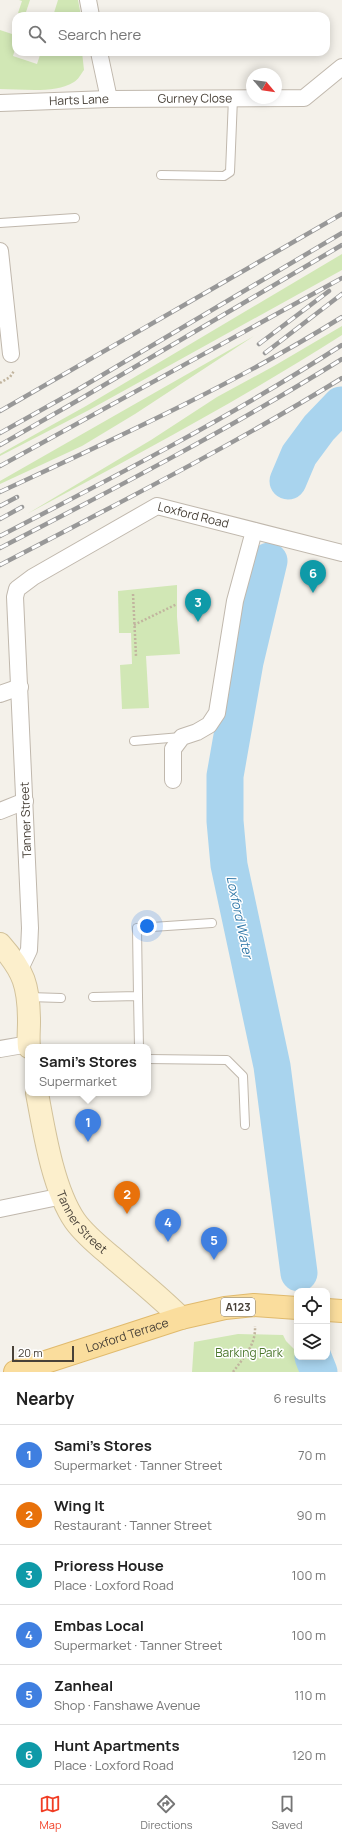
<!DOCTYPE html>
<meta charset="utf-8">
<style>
:root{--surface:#fff;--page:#f6f6f6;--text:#222;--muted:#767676;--line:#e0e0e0;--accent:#f13d24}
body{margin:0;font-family:Manrope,sans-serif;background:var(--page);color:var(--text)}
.controls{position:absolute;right:12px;bottom:12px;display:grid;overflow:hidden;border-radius:8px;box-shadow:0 2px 10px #0003}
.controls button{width:36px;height:36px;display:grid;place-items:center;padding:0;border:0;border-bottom:1px solid var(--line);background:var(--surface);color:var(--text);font:20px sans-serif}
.compass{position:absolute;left:246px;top:68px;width:36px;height:36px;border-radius:50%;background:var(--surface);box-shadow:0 2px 10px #0003;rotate:119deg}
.scale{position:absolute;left:12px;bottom:10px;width:62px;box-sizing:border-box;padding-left:4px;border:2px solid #484138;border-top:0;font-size:11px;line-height:14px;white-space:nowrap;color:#484138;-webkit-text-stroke:3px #fff;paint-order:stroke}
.you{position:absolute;left:147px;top:926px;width:14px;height:14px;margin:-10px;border:3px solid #fff;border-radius:50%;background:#1a73e8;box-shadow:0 0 0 6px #1a73e833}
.badge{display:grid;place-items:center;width:26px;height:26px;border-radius:50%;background:var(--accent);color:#fff;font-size:13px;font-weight:700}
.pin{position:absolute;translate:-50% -33px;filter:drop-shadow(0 1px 2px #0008)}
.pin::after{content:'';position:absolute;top:21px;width:14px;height:12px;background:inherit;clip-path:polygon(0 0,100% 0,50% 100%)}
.popup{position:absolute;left:25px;top:1044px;width:126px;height:52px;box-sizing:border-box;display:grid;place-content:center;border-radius:8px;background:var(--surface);filter:drop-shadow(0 1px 3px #0005);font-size:13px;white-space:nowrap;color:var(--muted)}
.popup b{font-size:15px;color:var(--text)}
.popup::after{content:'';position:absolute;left:50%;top:100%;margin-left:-8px;border:8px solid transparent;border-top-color:var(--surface)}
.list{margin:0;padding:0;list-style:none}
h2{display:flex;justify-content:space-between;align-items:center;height:52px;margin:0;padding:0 16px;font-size:17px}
h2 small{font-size:13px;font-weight:400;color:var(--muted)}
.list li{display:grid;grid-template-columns:26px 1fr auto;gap:12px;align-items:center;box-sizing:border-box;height:60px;padding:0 16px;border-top:1px solid var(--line)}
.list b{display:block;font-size:15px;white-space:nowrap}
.list p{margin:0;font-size:13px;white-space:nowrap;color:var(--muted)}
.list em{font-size:13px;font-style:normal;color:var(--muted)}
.icon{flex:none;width:22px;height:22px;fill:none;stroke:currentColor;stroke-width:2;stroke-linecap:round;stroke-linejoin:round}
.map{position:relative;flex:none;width:342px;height:1372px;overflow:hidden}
.search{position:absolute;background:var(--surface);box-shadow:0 2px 10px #0003;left:12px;right:12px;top:12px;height:44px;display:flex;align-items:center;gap:10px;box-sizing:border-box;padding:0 14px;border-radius:12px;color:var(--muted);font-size:15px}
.sheet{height:412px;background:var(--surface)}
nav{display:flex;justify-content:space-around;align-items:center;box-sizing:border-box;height:56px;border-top:1px solid var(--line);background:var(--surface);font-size:11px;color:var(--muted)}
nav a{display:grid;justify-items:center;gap:2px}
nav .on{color:var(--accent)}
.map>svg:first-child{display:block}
.green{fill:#d1e7b5}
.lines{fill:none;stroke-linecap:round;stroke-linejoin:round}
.river{stroke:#a9d4ee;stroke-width:37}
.lane-casing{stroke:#c0b8ad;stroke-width:10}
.street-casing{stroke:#c0b8ad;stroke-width:18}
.secondary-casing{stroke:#d2c29b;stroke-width:24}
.primary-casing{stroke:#e0ba6d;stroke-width:24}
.path{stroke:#c1b49e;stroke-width:2.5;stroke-dasharray:2 2;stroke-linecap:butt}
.lane{stroke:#fff;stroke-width:8}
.street{stroke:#fff;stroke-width:16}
.secondary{stroke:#fcefcc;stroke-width:22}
.primary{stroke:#fadd9d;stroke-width:22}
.rail-casing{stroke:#989898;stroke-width:4.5}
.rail{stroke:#fff;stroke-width:3;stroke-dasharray:9;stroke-linecap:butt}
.labels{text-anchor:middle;stroke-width:3;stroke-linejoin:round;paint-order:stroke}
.shield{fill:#fff;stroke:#7f7a74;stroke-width:1}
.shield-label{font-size:11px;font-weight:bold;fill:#484138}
.street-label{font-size:12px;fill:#484138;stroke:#fff}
.park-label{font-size:12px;fill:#4c782d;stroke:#fff}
.water-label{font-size:13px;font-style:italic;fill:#337aa9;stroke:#fff}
</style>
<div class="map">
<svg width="342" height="1372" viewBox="0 0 342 1372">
<rect width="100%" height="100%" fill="#f4f1ea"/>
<!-- green -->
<path class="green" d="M19 0H30L25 15 18 13 22 1Z
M58 0H78L81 16H53Z
M14 26H16V46L13 56 37 64 41 52H82L84 70C81 74 78 80 74 82 55 94 22 89 0 89V30L12 34Z
M342 254V270L89 410 0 456V454L86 406Z
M342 326V335C240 400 133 457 27 514L151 440 217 397 274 366Z
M254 336 135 414 82 446 0 484V481Z
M177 585V617L180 654 146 656 149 708 122 709 120 665 132 664 131 633H119L118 591Z
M238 1334 283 1335 286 1341 297 1352V1357H300L307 1372H192L194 1342Z"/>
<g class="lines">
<!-- river -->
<path class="river" d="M288 481 299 455 319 428 341 405
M269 561 245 662 225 776V821L229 865 272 1066 299 1273
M313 1357 319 1372"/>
<!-- lane casing -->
<g class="lane-casing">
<path id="lane" d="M161 175 224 176 230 172 233 98
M0 223 75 218
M134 741 181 737
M138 996 137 928 212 923
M29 997 61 998
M93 997 138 996 139 1047
M148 1059 227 1060 243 1076 245 1125"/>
</g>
<!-- street casing -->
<g class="street-casing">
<g id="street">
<path d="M88 0 91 16"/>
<path d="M99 52 109 99"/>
<path id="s1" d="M0 103 109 99 304 98 342 67"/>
<path d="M0 251 11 354"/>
<path d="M0 694 20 687"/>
<path d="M173 780V749L182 737 197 732 209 725 217 713 235 601 254 531"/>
<path d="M0 811 25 801"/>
<path id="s2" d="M20 969 29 950 30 928 15 597 17 589 33 577 157 506 342 553"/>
<path d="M0 1049 29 1044"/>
<path d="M0 1209 63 1196"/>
</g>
</g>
<!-- secondary casing -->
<g class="secondary-casing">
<g id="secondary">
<path d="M0 944C24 971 29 986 29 1022 29 1030 28 1039 29 1047"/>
<path id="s3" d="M37 1093C44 1131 53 1189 75 1221 85 1235 99 1246 112 1257 135 1277 159 1296 181 1318"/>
</g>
</g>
<!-- primary casing -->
<g class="primary-casing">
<g id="primary">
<path d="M327 1310 342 1311"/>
<path id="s4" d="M15 1372 181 1318 225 1308 254 1305 297 1308"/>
</g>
</g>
<!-- path -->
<path class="path" d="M0 383 10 377 14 371
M133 594 136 656
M134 625 177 604
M233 1372C244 1357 256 1345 255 1326"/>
<!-- lane -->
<use href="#lane" class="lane"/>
<!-- street -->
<use href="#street" class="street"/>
<!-- secondary -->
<use href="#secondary" class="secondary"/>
<!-- primary -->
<use href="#primary" class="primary"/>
<!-- rail casing -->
<g class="rail-casing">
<path id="rail" d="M259 344 329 291
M265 353 342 294
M0 411 342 214
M0 433 77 390 342 233
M0 445 82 398 342 245
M0 466 342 278
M0 492C116 438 233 385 342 317
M0 506 17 497
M0 519 22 507
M0 536C116 476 232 416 342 345
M0 548C116 488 231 428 342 359
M0 565C115 505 232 446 342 378"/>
</g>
<!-- rail -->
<use href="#rail" class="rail"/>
</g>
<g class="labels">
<!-- shield labels -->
<rect class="shield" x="221" y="1298" width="34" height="18" rx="3"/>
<g class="shield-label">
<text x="238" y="1311">A123</text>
</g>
<!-- street labels -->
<g class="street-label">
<text dy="4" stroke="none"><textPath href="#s1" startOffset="79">Harts Lane</textPath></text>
<text dy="4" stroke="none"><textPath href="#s1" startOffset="195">Gurney Close</textPath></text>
<text dy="4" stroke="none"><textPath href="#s2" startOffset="583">Loxford Road</textPath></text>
<text transform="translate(26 820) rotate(-92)" y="4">Tanner Street</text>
<text dy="4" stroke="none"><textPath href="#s3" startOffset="139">Tanner Street</textPath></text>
<text dy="4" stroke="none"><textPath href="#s4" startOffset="118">Loxford Terrace</textPath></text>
</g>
<!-- park labels -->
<g class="park-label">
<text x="249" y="1357">Barking Park</text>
</g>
<!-- water labels -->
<g class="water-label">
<text transform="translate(240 917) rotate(78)" y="5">Loxford Water</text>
</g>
</g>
</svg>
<div class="controls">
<button><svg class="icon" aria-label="locate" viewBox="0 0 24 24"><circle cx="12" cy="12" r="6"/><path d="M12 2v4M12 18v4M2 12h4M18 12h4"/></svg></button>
<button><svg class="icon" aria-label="layers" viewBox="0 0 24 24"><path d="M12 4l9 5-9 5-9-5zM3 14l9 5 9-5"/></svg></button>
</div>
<svg class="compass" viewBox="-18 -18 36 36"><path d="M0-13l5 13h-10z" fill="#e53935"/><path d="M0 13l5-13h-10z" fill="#767676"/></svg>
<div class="scale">20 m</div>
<div class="you"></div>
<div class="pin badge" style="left:88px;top:1142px;background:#3f7fe0">1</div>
<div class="popup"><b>Sami's Stores</b>Supermarket</div>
<div class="pin badge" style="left:127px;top:1214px;background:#e8710a">2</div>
<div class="pin badge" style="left:198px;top:622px;background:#0f9aa8">3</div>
<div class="pin badge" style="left:168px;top:1242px;background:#3f7fe0">4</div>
<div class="pin badge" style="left:214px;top:1260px;background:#3f7fe0">5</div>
<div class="pin badge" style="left:313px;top:593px;background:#0f9aa8">6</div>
<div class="search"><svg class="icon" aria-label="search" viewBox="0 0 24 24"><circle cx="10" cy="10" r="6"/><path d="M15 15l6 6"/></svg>Search here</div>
</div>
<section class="sheet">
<h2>Nearby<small>6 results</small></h2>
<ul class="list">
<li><span class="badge" style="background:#3f7fe0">1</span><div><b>Sami's Stores</b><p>Supermarket · Tanner Street</p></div><em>70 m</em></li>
<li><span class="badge" style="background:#e8710a">2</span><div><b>Wing It</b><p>Restaurant · Tanner Street</p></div><em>90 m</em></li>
<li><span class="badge" style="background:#0f9aa8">3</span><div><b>Prioress House</b><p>Place · Loxford Road</p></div><em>100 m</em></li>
<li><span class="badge" style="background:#3f7fe0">4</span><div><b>Embas Local</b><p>Supermarket · Tanner Street</p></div><em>100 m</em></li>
<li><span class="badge" style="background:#3f7fe0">5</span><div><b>Zanheal</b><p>Shop · Fanshawe Avenue</p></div><em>110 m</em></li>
<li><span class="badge" style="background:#0f9aa8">6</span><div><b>Hunt Apartments</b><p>Place · Loxford Road</p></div><em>120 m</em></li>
</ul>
</section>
<nav>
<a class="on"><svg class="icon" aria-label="map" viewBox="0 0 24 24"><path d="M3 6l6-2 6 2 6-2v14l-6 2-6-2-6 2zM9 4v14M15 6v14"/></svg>Map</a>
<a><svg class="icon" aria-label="directions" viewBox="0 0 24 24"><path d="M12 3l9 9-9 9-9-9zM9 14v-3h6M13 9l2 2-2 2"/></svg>Directions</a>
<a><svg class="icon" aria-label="saved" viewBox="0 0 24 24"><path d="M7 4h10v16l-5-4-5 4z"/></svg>Saved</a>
</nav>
